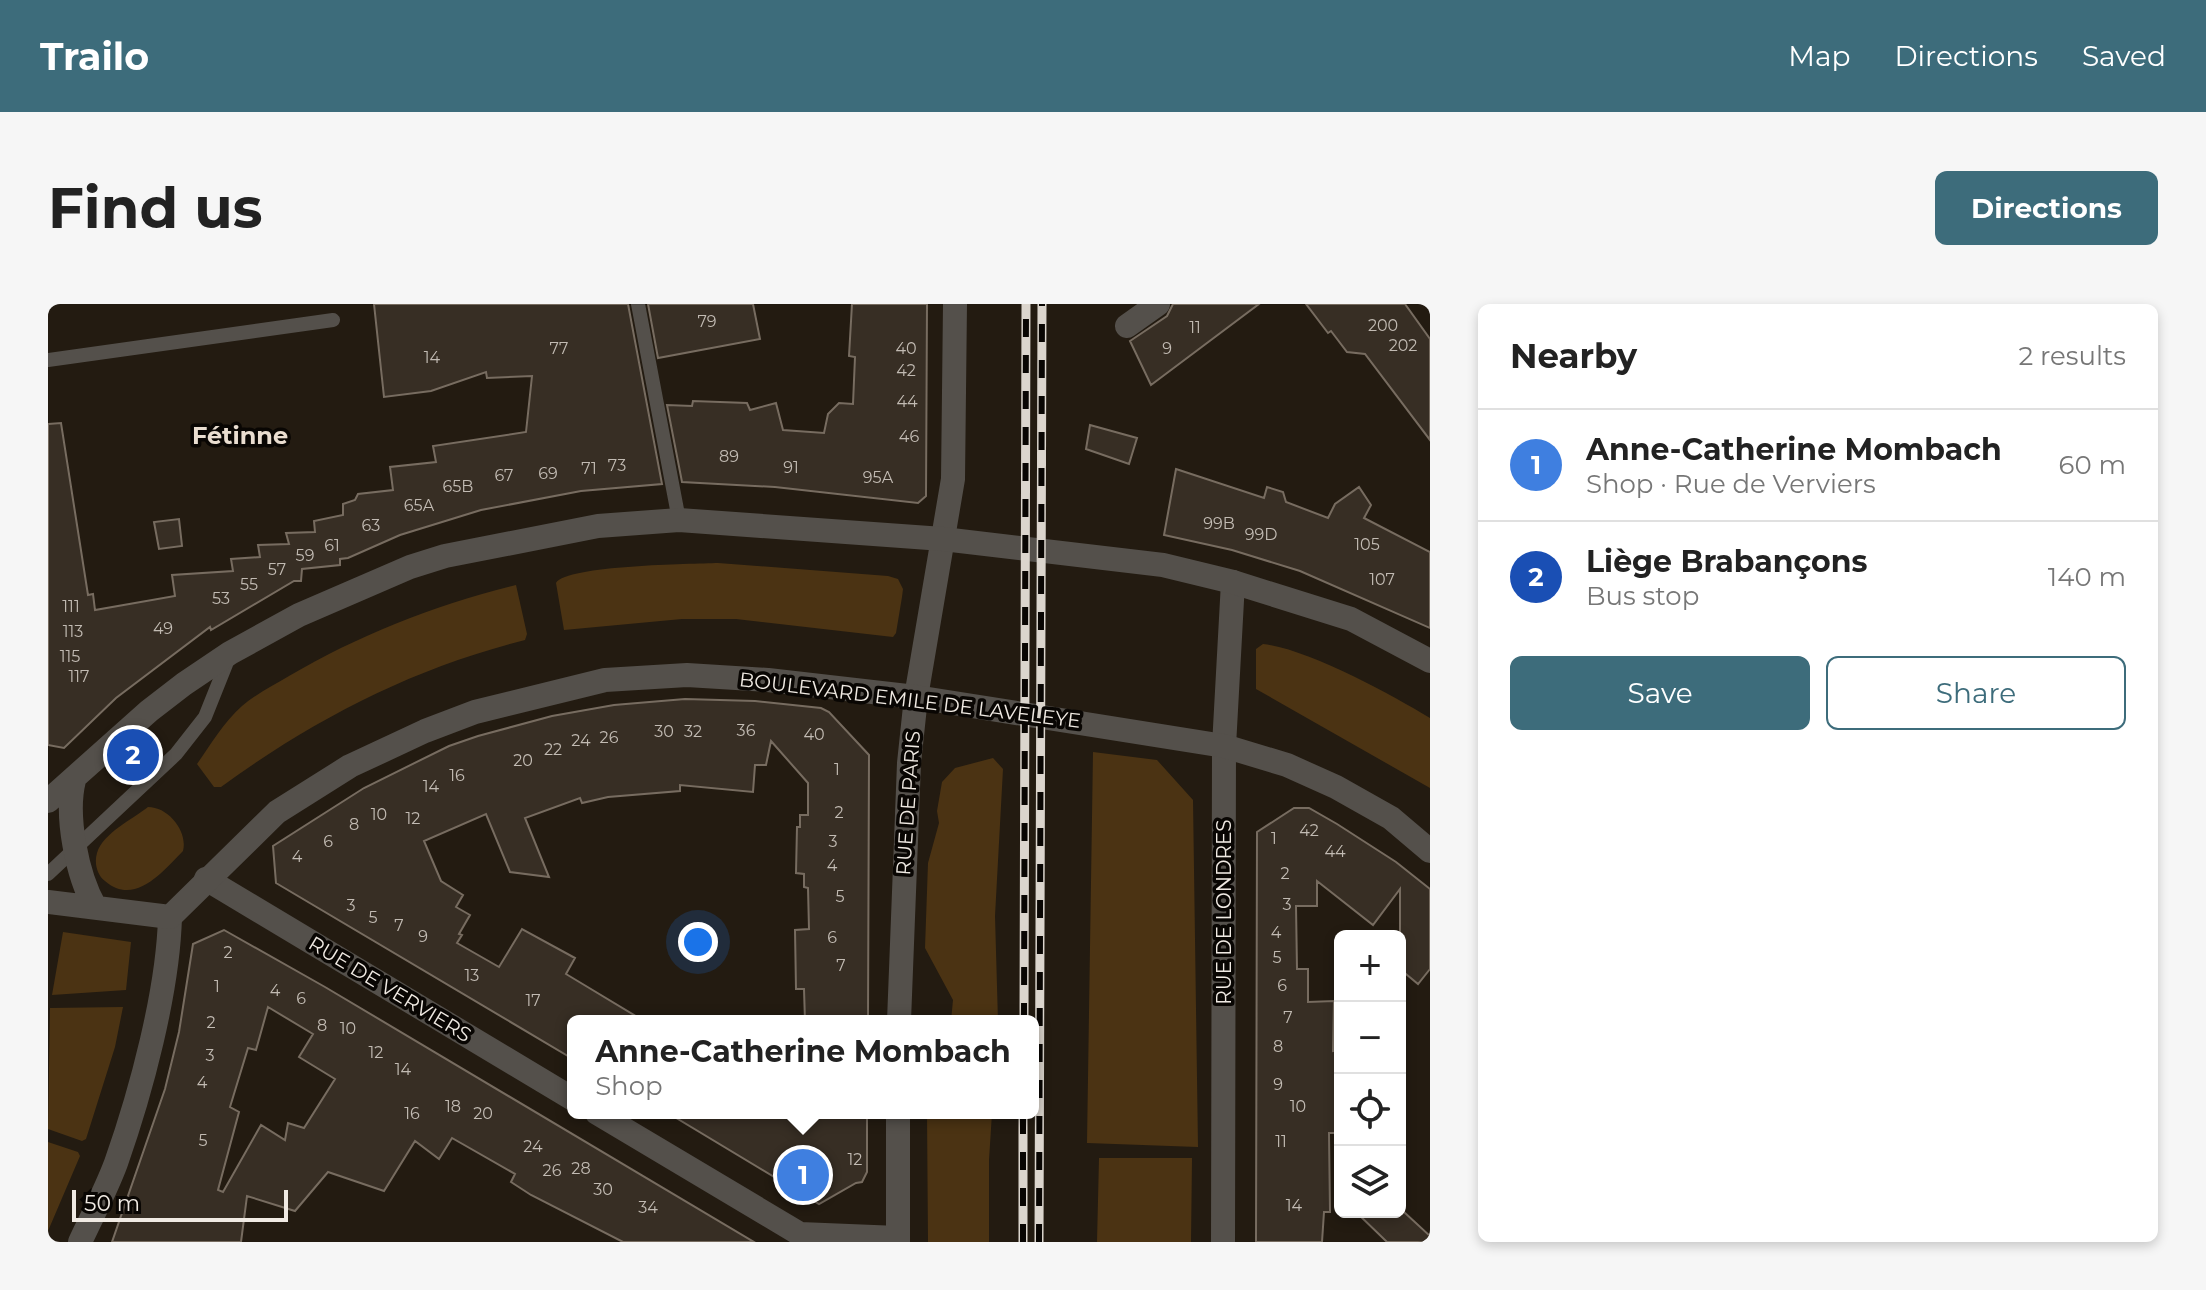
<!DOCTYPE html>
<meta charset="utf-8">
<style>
:root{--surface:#fff;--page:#f6f6f6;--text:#222;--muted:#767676;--line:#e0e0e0;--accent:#3d6c7b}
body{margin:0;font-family:Montserrat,sans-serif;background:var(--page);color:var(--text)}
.controls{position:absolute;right:24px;bottom:24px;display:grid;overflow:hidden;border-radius:12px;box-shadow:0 4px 12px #0003}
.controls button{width:72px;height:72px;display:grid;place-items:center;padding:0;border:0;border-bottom:2px solid var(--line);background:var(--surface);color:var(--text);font:40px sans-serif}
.scale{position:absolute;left:24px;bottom:20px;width:216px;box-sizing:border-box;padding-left:8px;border:4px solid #f0eae3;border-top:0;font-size:22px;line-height:28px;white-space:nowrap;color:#f0eae3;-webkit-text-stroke:6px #090603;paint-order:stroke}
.you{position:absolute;left:650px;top:638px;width:28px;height:28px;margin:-20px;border:6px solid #fff;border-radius:50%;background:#1a73e8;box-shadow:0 0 0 12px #1a73e833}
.badge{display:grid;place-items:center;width:52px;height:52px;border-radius:50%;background:var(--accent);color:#fff;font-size:26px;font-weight:700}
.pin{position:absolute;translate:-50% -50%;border:4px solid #fff;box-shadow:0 2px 8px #0006}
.popup{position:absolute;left:519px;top:711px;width:472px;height:104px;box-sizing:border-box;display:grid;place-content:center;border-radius:12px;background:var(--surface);filter:drop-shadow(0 2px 6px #0005);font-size:26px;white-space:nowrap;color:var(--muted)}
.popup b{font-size:30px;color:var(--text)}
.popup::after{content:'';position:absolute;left:50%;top:100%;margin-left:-16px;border:16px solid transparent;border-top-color:var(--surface)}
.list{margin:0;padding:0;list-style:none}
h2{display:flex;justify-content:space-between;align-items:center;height:104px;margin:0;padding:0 32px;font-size:34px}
h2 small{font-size:26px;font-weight:400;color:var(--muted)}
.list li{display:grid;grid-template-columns:52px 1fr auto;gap:24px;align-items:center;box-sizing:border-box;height:112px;padding:0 32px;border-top:2px solid var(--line)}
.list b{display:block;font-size:30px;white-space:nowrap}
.list p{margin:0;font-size:26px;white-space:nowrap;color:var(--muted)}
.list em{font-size:26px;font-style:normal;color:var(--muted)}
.actions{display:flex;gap:16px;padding:24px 32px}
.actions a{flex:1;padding:18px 0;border:2px solid var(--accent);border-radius:12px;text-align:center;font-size:28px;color:var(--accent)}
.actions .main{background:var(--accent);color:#fff}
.icon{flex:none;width:44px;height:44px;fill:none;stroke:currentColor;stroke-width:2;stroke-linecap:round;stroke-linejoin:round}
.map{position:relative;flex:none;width:1382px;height:938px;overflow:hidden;border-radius:12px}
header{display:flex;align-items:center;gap:48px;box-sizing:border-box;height:112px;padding:0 40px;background:var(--accent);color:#fff}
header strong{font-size:38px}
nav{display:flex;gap:44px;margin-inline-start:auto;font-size:28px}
.intro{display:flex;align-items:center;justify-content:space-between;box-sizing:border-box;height:192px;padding:0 48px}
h1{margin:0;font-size:56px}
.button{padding:20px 36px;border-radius:12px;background:var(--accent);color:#fff;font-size:28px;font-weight:700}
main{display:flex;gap:48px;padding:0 48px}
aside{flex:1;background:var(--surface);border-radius:12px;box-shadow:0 4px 12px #0003}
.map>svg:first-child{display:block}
.green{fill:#4b3313}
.building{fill:#372e24;stroke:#776c60;stroke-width:2;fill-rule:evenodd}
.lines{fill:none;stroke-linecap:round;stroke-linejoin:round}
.service{stroke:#54504b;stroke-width:14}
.minor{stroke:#54504b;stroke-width:24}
.tertiary{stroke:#54504b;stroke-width:24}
.rail-casing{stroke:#dbd5cd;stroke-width:9}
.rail{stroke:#090603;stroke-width:6;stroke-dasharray:18;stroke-linecap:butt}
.labels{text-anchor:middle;stroke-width:7;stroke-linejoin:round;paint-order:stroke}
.number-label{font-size:16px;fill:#c2bbb3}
.street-label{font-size:20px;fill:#f0eae3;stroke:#090603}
.quarter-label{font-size:24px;font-weight:bold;fill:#e9ddd0;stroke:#090603}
</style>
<header>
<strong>Trailo</strong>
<nav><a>Map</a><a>Directions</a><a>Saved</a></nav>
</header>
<div class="intro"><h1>Find us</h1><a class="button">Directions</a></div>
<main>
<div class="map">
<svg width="1382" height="938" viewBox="0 0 1382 938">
<rect width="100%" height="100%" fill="#231b11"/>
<!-- green -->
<path class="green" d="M670 259 840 272 850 275 855 285 854 293 848 329 845 333 688 315H634L516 326 508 279C519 261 644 260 670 259Z
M468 281 479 330 477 336C365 364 266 415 173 483H166L149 460C163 440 176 418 194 402 208 390 226 381 241 372 311 331 389 300 468 281Z
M1215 340C1260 345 1342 390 1382 414V484L1208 385V345Z
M1045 448 1109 456 1145 496 1150 843 1039 839Z
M945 454 955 465 947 612 950 717H903L905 696 877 644 880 559 891 519 889 507 894 478 907 464Z
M100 503C121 503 140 528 135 547 115 567 87 603 57 577 49 571 46 559 49 549 55 529 85 515 100 503Z
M15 628 83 638 78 686 4 691Z
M75 703 67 743 38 835 34 837 0 825 2 704Z
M879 809H944L941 856V938H880Z
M0 838 30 848 32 852 0 927Z
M1051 854H1144L1143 938H1049Z"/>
<!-- building -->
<path class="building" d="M326 0H580L614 180 533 187 433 206 352 231 300 254 292 255V261L254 265 253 277H246L163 326 162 323 68 394 16 444 0 441V120L13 119 40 291 45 290 47 306 127 292 124 271 185 267 183 255 212 253 210 241 241 240 238 229 267 228 266 217 295 211V200L307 196 310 190 345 186 342 163 388 158 385 142 478 128 484 72 439 74 438 68 383 87 336 93Z
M600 0H705L712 35 610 54Z
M804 0H879L878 192 870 199 727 183 634 178 619 101 644 102 645 97 699 99 702 106 728 99 735 126 776 129 780 110 791 99 805 100 807 53 801 52Z
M1125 0H1211L1103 81 1082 37 1119 12Z
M1258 0H1357L1382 35V136L1317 50 1299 48 1283 27 1280 29Z
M1042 121 1089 134 1081 160 1038 145Z
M1128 165 1216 194 1219 183 1235 188 1238 198 1280 214 1287 200 1311 183 1323 201 1316 214 1382 248V324L1252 267 1184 246 1116 231Z
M131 215 134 242 111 245 106 218Z
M637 395 707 397 773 404 781 408 821 451 820 717H757L756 685H748L747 626 761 625 760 584 756 583V570L748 569 749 523H752V511H760V479L723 437 718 461H707L705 488 632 481V487L560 493 534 499 532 494 477 514 501 573 462 568 438 510 376 537 393 577 415 591 408 603 422 611 411 630 414 631 409 639 451 663 474 625 527 654 518 670 596 717H525V755L228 579 225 542 316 484 401 442 430 432 504 412 566 401Z
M1246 504H1261L1289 520 1348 558 1382 585V665L1370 680 1352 665V585L1325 621 1269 577V602H1248L1249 665H1260V698L1286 697 1285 747 1292 746V816L1287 817V829H1281L1282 908H1276L1274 938H1208L1209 528Z
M176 626 277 683 706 938H575L483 891 463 878 467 870 404 834 391 855 367 837 336 887 280 868 247 907 199 892 193 938H64L117 785 131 728 145 640ZM220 703 265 730 251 753 287 775 256 824 240 819 237 836 213 821 175 888 170 886 191 808 182 803 200 744 208 746Z
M620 809H819V868L814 878 808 879 771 900Z
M1308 908H1356L1382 932V938H1339Z"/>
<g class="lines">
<!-- service -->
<path class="service" d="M590 0 631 216
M0 56 285 16
M0 570 128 450 157 413 181 353"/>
<!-- minor -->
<path class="minor" d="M1079 22 1110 0
M158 575 525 795
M851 717 861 459 868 393 905 175 907 0
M549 809 752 930 850 934
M32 938C44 912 58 886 68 859 93 788 120 688 122 613
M850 938V809
M1175 938 1176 442 1185 278"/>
<!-- tertiary -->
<path class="tertiary" d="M26 476C17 512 29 571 47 603
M0 497 101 407 136 380 182 349 251 311 362 263 397 252 550 222 631 216 895 235 1115 261 1185 278 1303 315 1382 357
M0 598 122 613 229 508 302 462 377 427 427 408 557 376 639 371 720 376 868 393 1176 442 1239 461 1288 483 1343 514 1382 547"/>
<!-- rail casing -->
<g class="rail-casing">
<path id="rail" d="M976 717 978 0
M975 938V809
M991 938 994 0"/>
</g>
<!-- rail -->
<use href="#rail" class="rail"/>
</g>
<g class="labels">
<!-- number labels -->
<g class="number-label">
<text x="659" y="23">79</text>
<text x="1335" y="27">200</text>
<text x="1147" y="29">11</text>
<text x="1355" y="47">202</text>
<text x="511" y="50">77</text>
<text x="858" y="50">40</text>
<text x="1119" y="50">9</text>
<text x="384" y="59">14</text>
<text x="858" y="72">42</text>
<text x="859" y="103">44</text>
<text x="861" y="138">46</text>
<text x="681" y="158">89</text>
<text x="569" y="167">73</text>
<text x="743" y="169">91</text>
<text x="541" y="170">71</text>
<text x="500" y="175">69</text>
<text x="456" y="177">67</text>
<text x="830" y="179">95A</text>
<text x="410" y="188">65B</text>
<text x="371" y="207">65A</text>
<text x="1171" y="225">99B</text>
<text x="323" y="227">63</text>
<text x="1213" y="236">99D</text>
<text x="1319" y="246">105</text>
<text x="284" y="247">61</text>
<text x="257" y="257">59</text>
<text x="229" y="271">57</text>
<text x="1334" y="281">107</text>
<text x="201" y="286">55</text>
<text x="173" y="300">53</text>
<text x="23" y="308">111</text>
<text x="115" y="330">49</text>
<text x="25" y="333">113</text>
<text x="22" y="358">115</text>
<text x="31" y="378">117</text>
<text x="698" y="432">36</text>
<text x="616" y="433">30</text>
<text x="645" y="433">32</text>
<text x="766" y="436">40</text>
<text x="561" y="439">26</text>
<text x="533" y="442">24</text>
<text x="505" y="451">22</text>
<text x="475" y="462">20</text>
<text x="789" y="471">1</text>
<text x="409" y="477">16</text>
<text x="383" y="488">14</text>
<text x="791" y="514">2</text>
<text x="331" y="516">10</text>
<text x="365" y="520">12</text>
<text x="306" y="526">8</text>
<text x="1261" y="532">42</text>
<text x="1226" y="540">1</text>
<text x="280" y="543">6</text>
<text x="785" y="543">3</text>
<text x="1287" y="553">44</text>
<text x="249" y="558">4</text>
<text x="784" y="567">4</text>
<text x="1237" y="575">2</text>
<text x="792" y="598">5</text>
<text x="1239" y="606">3</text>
<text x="303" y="607">3</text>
<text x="325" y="619">5</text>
<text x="351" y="627">7</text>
<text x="1228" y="634">4</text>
<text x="375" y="638">9</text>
<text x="784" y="639">6</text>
<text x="180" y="654">2</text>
<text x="1229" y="659">5</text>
<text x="793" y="667">7</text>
<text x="424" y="677">13</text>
<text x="1234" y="687">6</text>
<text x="169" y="688">1</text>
<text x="227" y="692">4</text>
<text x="253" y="700">6</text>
<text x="485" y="702">17</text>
<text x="1240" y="719">7</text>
<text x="163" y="724">2</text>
<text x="274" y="727">8</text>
<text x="300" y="730">10</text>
<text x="1230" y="748">8</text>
<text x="328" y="754">12</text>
<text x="162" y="757">3</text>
<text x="355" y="771">14</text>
<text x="154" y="784">4</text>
<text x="1230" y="786">9</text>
<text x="405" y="808">18</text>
<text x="1250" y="808">10</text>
<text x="364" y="815">16</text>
<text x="435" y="815">20</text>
<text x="155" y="842">5</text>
<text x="1233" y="843">11</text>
<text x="485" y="848">24</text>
<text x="807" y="861">12</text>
<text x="533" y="870">28</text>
<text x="504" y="872">26</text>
<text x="555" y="891">30</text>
<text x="1246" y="907">14</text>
<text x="600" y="909">34</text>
</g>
<!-- street labels -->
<g class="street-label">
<text transform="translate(862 396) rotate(7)" y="7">BOULEVARD EMILE DE LAVELEYE</text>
<text transform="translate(860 499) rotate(-86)" y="7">RUE DE PARIS</text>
<text transform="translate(1176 608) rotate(-90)" y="7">RUE DE LONDRES</text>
<text transform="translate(342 685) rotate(31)" y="7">RUE DE VERVIERS</text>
</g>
<!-- quarter labels -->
<g class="quarter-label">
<text x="192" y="140">Fétinne</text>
</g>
</g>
</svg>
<div class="controls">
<button>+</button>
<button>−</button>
<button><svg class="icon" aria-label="locate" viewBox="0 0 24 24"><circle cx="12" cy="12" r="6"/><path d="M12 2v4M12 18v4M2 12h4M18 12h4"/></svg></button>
<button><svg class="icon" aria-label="layers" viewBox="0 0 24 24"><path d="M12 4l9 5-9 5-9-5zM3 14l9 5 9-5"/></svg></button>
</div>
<div class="scale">50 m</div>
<div class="you"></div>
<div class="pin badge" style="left:755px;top:871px;background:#3f7fe0">1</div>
<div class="popup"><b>Anne-Catherine Mombach</b>Shop</div>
<div class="pin badge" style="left:85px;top:451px;background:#1a4fb4">2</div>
</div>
<aside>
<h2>Nearby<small>2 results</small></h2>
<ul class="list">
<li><span class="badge" style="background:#3f7fe0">1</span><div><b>Anne-Catherine Mombach</b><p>Shop · Rue de Verviers</p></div><em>60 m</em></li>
<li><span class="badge" style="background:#1a4fb4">2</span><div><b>Liège Brabançons</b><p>Bus stop</p></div><em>140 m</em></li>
</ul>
<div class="actions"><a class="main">Save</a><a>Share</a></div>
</aside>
</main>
